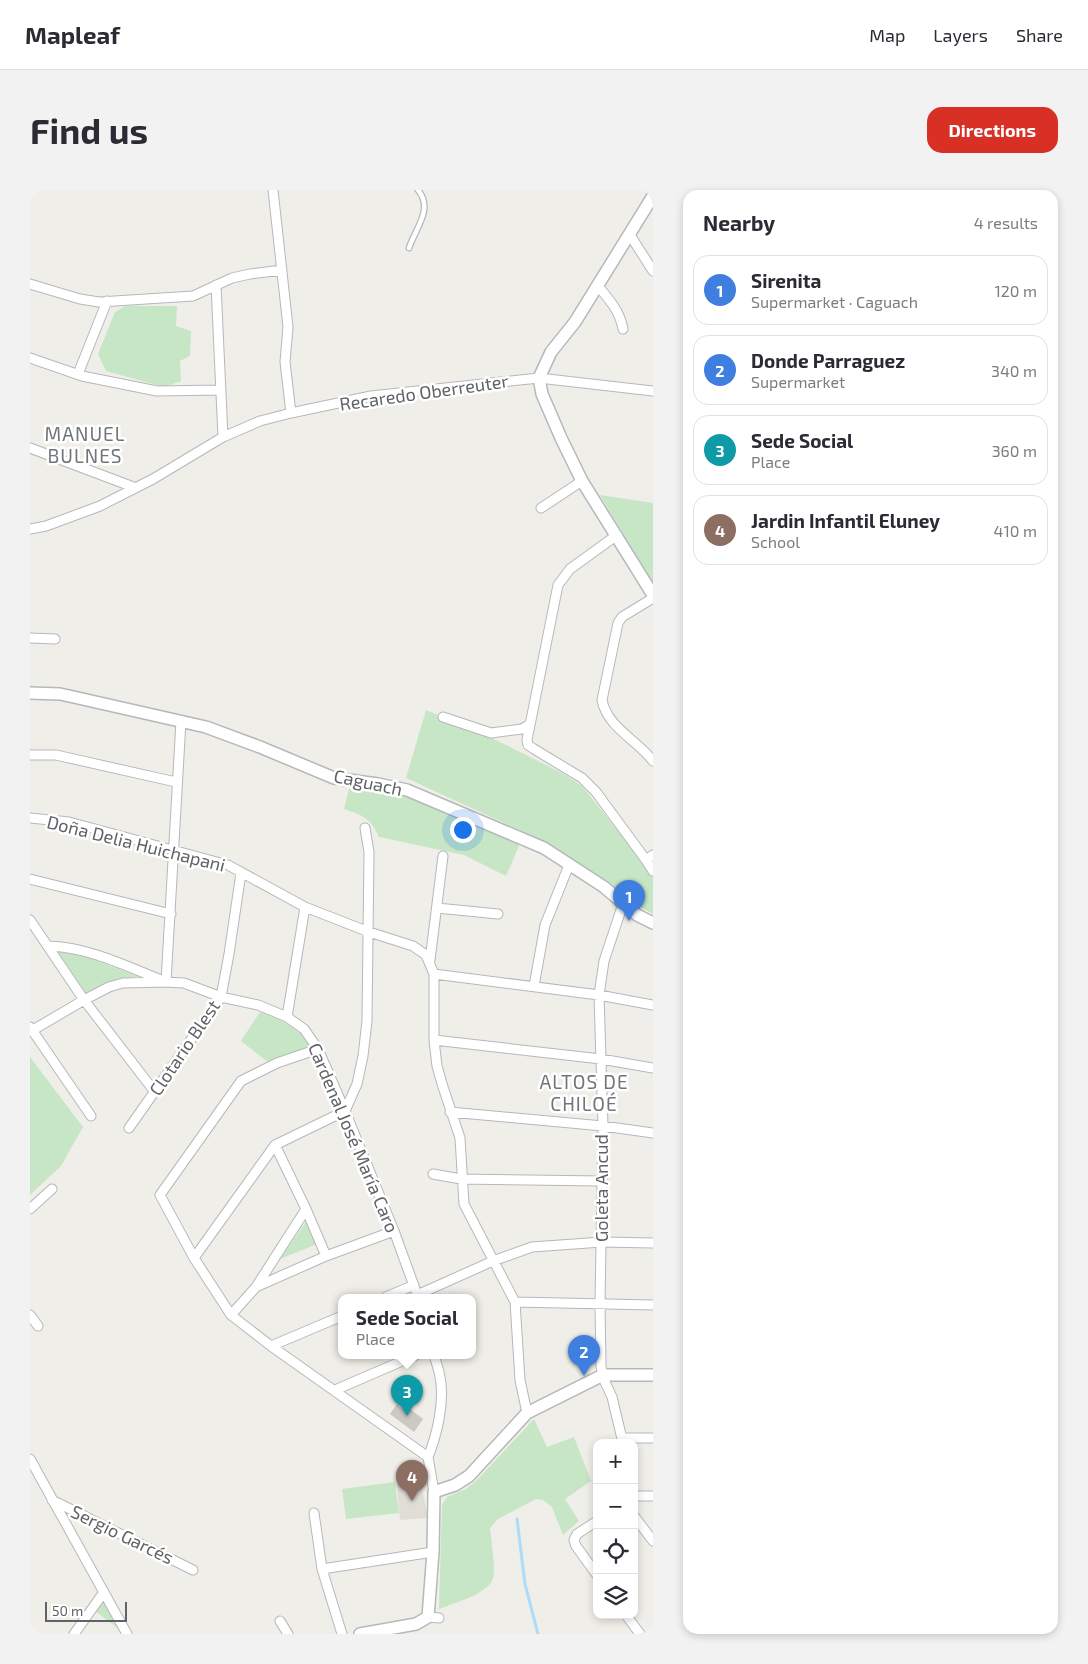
<!DOCTYPE html>
<meta charset="utf-8">
<style>
:root{--surface:#fff;--page:#f2f2f3;--text:#2b2b33;--muted:#7c7c81;--line:#e1e1e2;--accent:#d93025}
body{margin:0;font-family:"Exo 2",sans-serif;background:var(--page);color:var(--text)}
.controls{position:absolute;right:15px;bottom:15px;display:grid;overflow:hidden;border-radius:10px;box-shadow:0 2px 8px #0003}
.controls button{width:45px;height:45px;display:grid;place-items:center;padding:0;border:0;border-bottom:1px solid var(--line);background:var(--surface);color:var(--text);font:25px sans-serif}
.scale{position:absolute;left:15px;bottom:12px;width:82px;box-sizing:border-box;padding-left:5px;border:2px solid #5f6367;border-top:0;font-size:14px;line-height:18px;white-space:nowrap;color:#5f6367;-webkit-text-stroke:4px #fff;paint-order:stroke}
.you{position:absolute;left:432px;top:639px;width:18px;height:18px;margin:-12px;border:4px solid #fff;border-radius:50%;background:#1a73e8;box-shadow:0 0 0 8px #1a73e833}
.badge{display:grid;place-items:center;width:32px;height:32px;border-radius:50%;background:var(--accent);color:#fff;font-size:16px;font-weight:700}
.pin{position:absolute;translate:-50% -41px;filter:drop-shadow(0 1px 2px #0008)}
.pin::after{content:'';position:absolute;top:26px;width:18px;height:15px;background:inherit;clip-path:polygon(0 0,100% 0,50% 100%)}
.popup{position:absolute;left:308px;top:1104px;width:138px;height:65px;box-sizing:border-box;display:grid;place-content:center;border-radius:10px;background:var(--surface);filter:drop-shadow(0 1px 4px #0005);font-size:16px;white-space:nowrap;color:var(--muted)}
.popup b{font-size:19px;color:var(--text)}
.popup::after{content:'';position:absolute;left:50%;top:100%;margin-left:-10px;border:10px solid transparent;border-top-color:var(--surface)}
.list{margin:0;padding:0;list-style:none}
h2{display:flex;justify-content:space-between;align-items:center;height:65px;margin:0;padding:0 20px;font-size:21px}
h2 small{font-size:16px;font-weight:400;color:var(--muted)}
.list li{display:grid;grid-template-columns:32px 1fr auto;gap:15px;align-items:center;box-sizing:border-box;height:70px;margin:0 10px 10px;padding:0 10px;border:1px solid var(--line);border-radius:15px}
.list b{display:block;font-size:19px;white-space:nowrap}
.list p{margin:0;font-size:16px;white-space:nowrap;color:var(--muted)}
.list em{font-size:16px;font-style:normal;color:var(--muted)}
.icon{flex:none;width:28px;height:28px;fill:none;stroke:currentColor;stroke-width:2;stroke-linecap:round;stroke-linejoin:round}
.map{position:relative;flex:none;width:623px;height:1444px;overflow:hidden;border-radius:15px}
header{display:flex;align-items:center;gap:30px;box-sizing:border-box;height:70px;padding:0 25px;background:var(--surface);border-bottom:1px solid var(--line)}
header strong{font-size:24px}
nav{display:flex;gap:28px;margin-inline-start:auto;font-size:18px}
.intro{display:flex;align-items:center;justify-content:space-between;box-sizing:border-box;height:120px;padding:0 30px}
h1{margin:0;font-size:35px}
.button{padding:12px 22px;border-radius:15px;background:var(--accent);color:#fff;font-size:18px;font-weight:700}
main{display:flex;gap:30px;padding:0 30px}
aside{flex:1;background:var(--surface);border-radius:15px;box-shadow:0 2px 8px #0003}
.map>svg:first-child{display:block}
.education{fill:#e0ddd6}
.green{fill:#c7e6c6}
.lines{fill:none;stroke-linecap:round;stroke-linejoin:round}
.stream{stroke:#addcfb;stroke-width:3}
.building{fill:#ccc9c4}
.service-casing{stroke:#b5b8bb;stroke-width:7}
.minor-casing{stroke:#b5b8bb;stroke-width:11}
.tertiary-casing{stroke:#b5b8bb;stroke-width:14}
.service{stroke:#fff;stroke-width:4.5}
.minor{stroke:#fff;stroke-width:9}
.tertiary{stroke:#fff;stroke-width:11}
.labels{text-anchor:middle;stroke-width:5;stroke-linejoin:round;paint-order:stroke}
.street-label{font-size:18px;fill:#5f6367;stroke:#fff}
.neighbourhood-label{font-size:19px;letter-spacing:1px;fill:#707579;stroke:#fff}
</style>
<header>
<strong>Mapleaf</strong>
<nav><a>Map</a><a>Layers</a><a>Share</a></nav>
</header>
<div class="intro"><h1>Find us</h1><a class="button">Directions</a></div>
<main>
<div class="map">
<svg width="623" height="1444" viewBox="0 0 623 1444">
<rect width="100%" height="100%" fill="#f0eee8"/>
<!-- education -->
<path class="education" d="M390 1289 398 1328 370 1330 367 1294Z"/>
<!-- green -->
<path class="green" d="M95 116H147L146 136 161 141 160 166 150 171 151 191 134 197 76 181 68 164 85 122Z
M570 305 623 313V395Z
M396 520 456 545 532 583 552 596 623 685V724L612 718 579 692 509 649 376 588Z
M321 591 348 594 492 649 476 686 434 665 349 647C341 628 332 625 314 619Z
M28 762C54 763 85 778 109 787 87 789 75 793 56 803Z
M230 822 254 832 270 843 280 856 238 872 211 851Z
M0 867 53 937 31 976 0 1005Z
M277 1030 287 1054 250 1069Z
M504 1229 517 1257 544 1247 561 1291 535 1309 549 1331 533 1345 522 1317 513 1310 506 1309 468 1329 460 1338C461 1349 466 1380 463 1389 456 1405 424 1413 409 1419L412 1315 417 1307 436 1299 446 1291Z
M365 1292 369 1323 316 1329 312 1299Z
M76 1404 95 1444 64 1420Z"/>
<g class="lines">
<!-- stream -->
<path class="stream" d="M487 1329 495 1394 508 1444"/>
</g>
<!-- building -->
<path class="building" d="M367 1214 377 1222 380 1219 393 1229 384 1242 360 1224Z"/>
<g class="lines">
<!-- service casing -->
<g class="service-casing">
<path id="service" d="M379 58C385 39 404 19 388 0"/>
</g>
<!-- minor casing -->
<g class="minor-casing">
<path id="minor" d="M243 0 258 137 255 172 261 223
M600 45 623 81
M0 94 50 109 69 112 163 106 202 88 220 84 252 80
M186 95 193 247
M567 95C578 108 590 121 593 139
M0 168 52 186 127 201 191 200
M48 184 77 111
M0 258 106 298
M511 318 552 291
M0 339 16 336 70 316 123 289 193 247 230 231 261 223 341 206 509 188 623 201
M587 345 540 379 528 395 497 550 498 555 504 559 552 588 566 602 616 670 623 665
M623 408 592 427 588 433 572 510C577 537 607 550 623 571
M0 448 25 449
M413 527 461 543 492 539 500 534
M0 565H26L146 592
M0 628 39 632 198 675 275 717 339 742 383 756 396 765 404 784V850L407 876 413 897 430 948 434 1014 485 1112 490 1190 497 1223
M616 670 623 681
M0 689 141 724
M593 714 574 771 569 805 573 936 570 1114 571 1177 575 1192 582 1207 593 1253
M407 718 468 724
M0 730 54 810 125 902
M18 756C59 757 98 777 136 792L151 531
M400 770 413 666
M404 784 569 805 623 815
M504 796 515 735 539 675
M257 827 275 717
M0 837 61 926
M3 840 54 810 79 797 93 793 136 792 154 793 191 807 228 815 257 827 274 839 288 859 315 921 364 1041 388 1107
M404 850 571 869 623 878
M288 859 247 873 211 891 130 1005 164 1068 201 1125 241 1156 398 1267 404 1302
M420 922 573 936 623 943
M99 938 191 807 199 764 211 683
M245 955 276 1019 296 1066
M403 984 431 989 573 991
M0 1019 22 999
M164 1068 245 955 315 921 327 894 333 866 337 831 339 662 335 638
M226 1097 296 1066 364 1041
M387 1105 463 1071 502 1057 572 1052 623 1053
M356 1107 384 1095
M485 1112 623 1115
M0 1125 8 1136
M201 1125 226 1097 276 1019
M241 1156 312 1126
M305 1200 386 1165
M593 1248H623
M398 1267C407 1245 415 1211 410 1187 409 1180 406 1172 404 1165
M0 1269 97 1444
M604 1306H623
M22 1310 163 1380
M284 1323 292 1379 312 1444
M604 1326 623 1351
M567 1331 547 1344 544 1350 546 1356 567 1385
M292 1379 403 1362
M596 1425 610 1444
M398 1427 409 1428
M250 1431 258 1444
M44 1444 74 1402"/>
</g>
<!-- tertiary casing -->
<g class="tertiary-casing">
<path id="tertiary" d="M623 6 545 132 521 162 509 188 512 204 531 248 552 291 623 405
M0 503 30 504 48 508 176 537 230 557 304 588 348 594 377 600 514 658 574 697 607 725 623 733
M330 1444 386 1434 398 1427 403 1362 404 1302 425 1295 439 1286 497 1223 573 1185H623"/>
</g>
<!-- service -->
<use href="#service" class="service"/>
<!-- minor -->
<use href="#minor" class="minor"/>
<!-- tertiary -->
<use href="#tertiary" class="tertiary"/>
</g>
<g class="labels">
<!-- street labels -->
<g class="street-label">
<text transform="translate(394 203) rotate(-8)" y="6">Recaredo Oberreuter</text>
<text transform="translate(338 593) rotate(12)" y="6">Caguach</text>
<text transform="translate(106 654) rotate(14)" y="6">Doña Delia Huichapani</text>
<text transform="translate(155 858) rotate(-56)" y="6">Clotario Blest</text>
<text transform="translate(323 948) rotate(67)" y="6">Cardenal José María Caro</text>
<text transform="translate(572 998) rotate(-90)" y="6">Goleta Ancud</text>
<text transform="translate(92 1345) rotate(26)" y="6">Sergio Garcés</text>
</g>
<!-- neighbourhood labels -->
<g class="neighbourhood-label">
<text x="55" y="251">MANUEL<tspan x="55" dy="22">BULNES</tspan></text>
<text x="554" y="899">ALTOS DE<tspan x="554" dy="22">CHILOÉ</tspan></text>
</g>
</g>
</svg>
<div class="controls">
<button>+</button>
<button>−</button>
<button><svg class="icon" aria-label="locate" viewBox="0 0 24 24"><circle cx="12" cy="12" r="6"/><path d="M12 2v4M12 18v4M2 12h4M18 12h4"/></svg></button>
<button><svg class="icon" aria-label="layers" viewBox="0 0 24 24"><path d="M12 4l9 5-9 5-9-5zM3 14l9 5 9-5"/></svg></button>
</div>
<div class="scale">50 m</div>
<div class="you"></div>
<div class="pin badge" style="left:599px;top:731px;background:#3f7fe0">1</div>
<div class="pin badge" style="left:554px;top:1186px;background:#3f7fe0">2</div>
<div class="pin badge" style="left:377px;top:1226px;background:#0f9aa8">3</div>
<div class="popup"><b>Sede Social</b>Place</div>
<div class="pin badge" style="left:382px;top:1311px;background:#8d6e63">4</div>
</div>
<aside>
<h2>Nearby<small>4 results</small></h2>
<ul class="list">
<li><span class="badge" style="background:#3f7fe0">1</span><div><b>Sirenita</b><p>Supermarket · Caguach</p></div><em>120 m</em></li>
<li><span class="badge" style="background:#3f7fe0">2</span><div><b>Donde Parraguez</b><p>Supermarket</p></div><em>340 m</em></li>
<li><span class="badge" style="background:#0f9aa8">3</span><div><b>Sede Social</b><p>Place</p></div><em>360 m</em></li>
<li><span class="badge" style="background:#8d6e63">4</span><div><b>Jardin Infantil Eluney</b><p>School</p></div><em>410 m</em></li>
</ul>
</aside>
</main>
